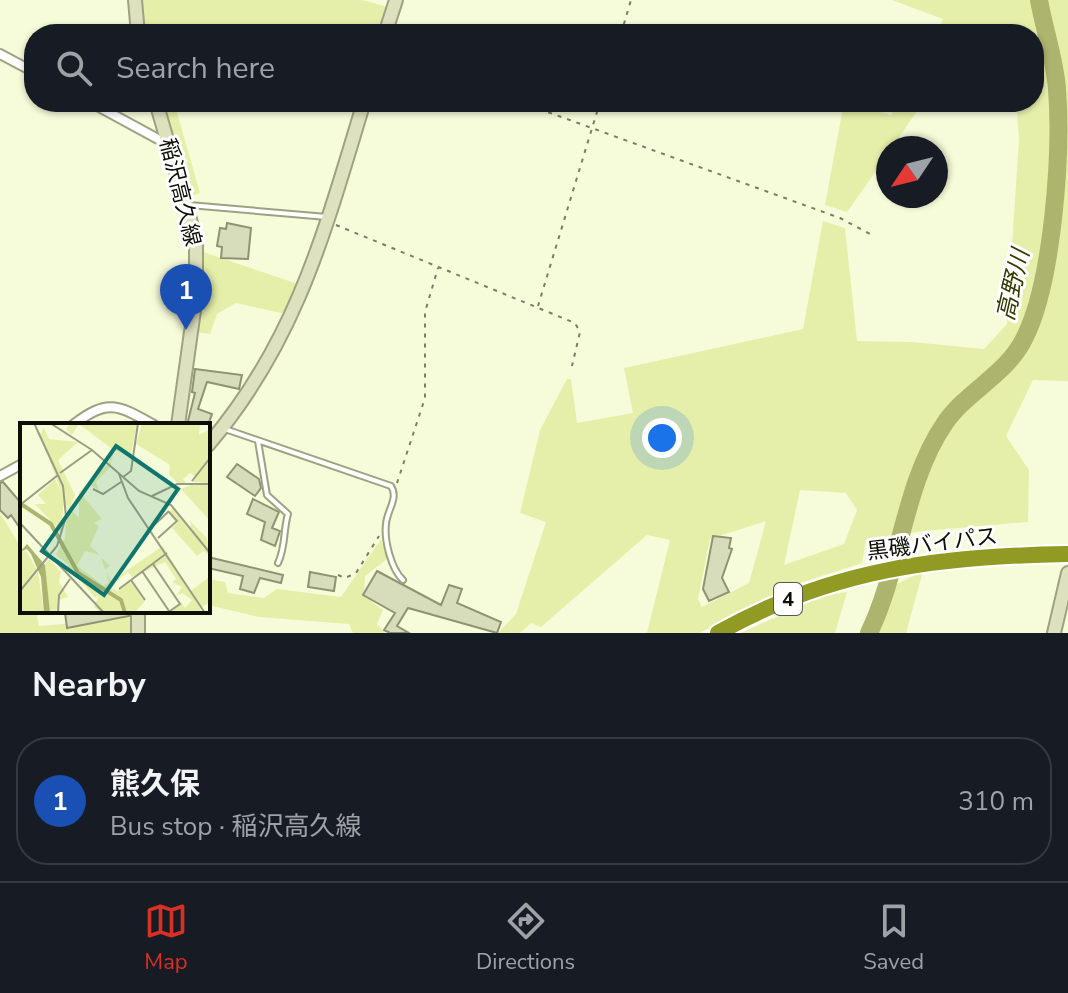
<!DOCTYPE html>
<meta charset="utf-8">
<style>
:root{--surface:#171b24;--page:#242831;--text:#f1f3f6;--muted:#9ea1a6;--line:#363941;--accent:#d93025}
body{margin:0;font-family:"Nunito Sans","Noto Sans JP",sans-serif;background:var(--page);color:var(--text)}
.compass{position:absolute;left:876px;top:136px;width:72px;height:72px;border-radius:50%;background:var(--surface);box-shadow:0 2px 6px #0004;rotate:235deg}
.you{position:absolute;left:662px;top:438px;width:28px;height:28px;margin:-20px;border:6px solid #fff;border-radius:50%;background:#1a73e8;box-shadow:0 0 0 12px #1a73e833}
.badge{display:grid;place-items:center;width:52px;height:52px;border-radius:50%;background:var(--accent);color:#fff;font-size:26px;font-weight:700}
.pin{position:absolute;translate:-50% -66px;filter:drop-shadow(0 2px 4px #0008)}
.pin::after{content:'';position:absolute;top:42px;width:28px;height:24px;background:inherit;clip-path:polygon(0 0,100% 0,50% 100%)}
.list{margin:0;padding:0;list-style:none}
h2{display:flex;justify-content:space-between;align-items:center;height:104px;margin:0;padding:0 32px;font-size:34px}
h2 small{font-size:26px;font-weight:400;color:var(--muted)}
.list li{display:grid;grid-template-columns:52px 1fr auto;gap:24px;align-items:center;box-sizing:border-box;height:128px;margin:0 16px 16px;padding:0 16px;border:2px solid var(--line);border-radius:32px}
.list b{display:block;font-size:30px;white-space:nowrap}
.list p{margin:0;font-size:26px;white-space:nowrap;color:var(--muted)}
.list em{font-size:26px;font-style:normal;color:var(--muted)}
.icon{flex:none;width:44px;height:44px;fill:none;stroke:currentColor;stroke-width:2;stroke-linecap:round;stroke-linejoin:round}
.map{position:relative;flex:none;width:1068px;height:633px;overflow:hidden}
.search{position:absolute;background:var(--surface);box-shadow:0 2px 6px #0004;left:24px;right:24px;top:24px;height:88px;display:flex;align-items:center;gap:20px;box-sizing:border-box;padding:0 28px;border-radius:32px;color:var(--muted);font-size:30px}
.sheet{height:248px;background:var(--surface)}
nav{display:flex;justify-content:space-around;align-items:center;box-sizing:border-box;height:112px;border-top:2px solid var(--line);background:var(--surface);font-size:22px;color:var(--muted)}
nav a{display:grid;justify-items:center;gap:4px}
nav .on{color:var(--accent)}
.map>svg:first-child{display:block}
.green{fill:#e6efaa;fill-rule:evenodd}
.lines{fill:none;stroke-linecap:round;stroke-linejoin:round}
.river{stroke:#acb46e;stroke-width:18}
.building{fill:#d7dcba;stroke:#8e9373;stroke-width:2}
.lane-casing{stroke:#9ea282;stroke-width:8}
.street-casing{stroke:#9ea282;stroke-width:12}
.secondary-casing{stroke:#9ea282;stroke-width:16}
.highway-casing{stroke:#fff;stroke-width:20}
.path{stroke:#7a7d67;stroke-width:2;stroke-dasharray:4 6;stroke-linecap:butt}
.lane{stroke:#fff;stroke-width:4}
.street{stroke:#fff;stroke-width:8}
.secondary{stroke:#dee1bd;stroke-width:12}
.highway{stroke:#919b24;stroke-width:16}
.labels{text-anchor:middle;stroke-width:6;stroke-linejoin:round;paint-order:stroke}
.shield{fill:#fff;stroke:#56574f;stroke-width:2}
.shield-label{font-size:20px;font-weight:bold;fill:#0e0f04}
.street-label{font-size:22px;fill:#0e0f04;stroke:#fff}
.water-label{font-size:24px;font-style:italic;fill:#353900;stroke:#fff}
.inset-river{fill:none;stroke:#acb46e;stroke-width:4}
.inset-road{fill:none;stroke:#999d84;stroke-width:2}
.view{fill:#0f766e;fill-opacity:0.15;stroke:#0f766e;stroke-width:4}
.inset-edge{fill:none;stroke:#0e0f04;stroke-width:4}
</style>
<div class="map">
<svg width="1068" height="633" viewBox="0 0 1068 633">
<rect width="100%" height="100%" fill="#f6fcd9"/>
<!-- green -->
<path class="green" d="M140 0H362L388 7 380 34H144Z
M892 0H1068V381L1033 380 1006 436 1029 470 1028 522 924 531 866 540 862 563 800 583 699 633H647L670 540 647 535 541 627 531 623 520 633H498L516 614 546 522 520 513 540 430 567 379H571L577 423 633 413 624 368 803 329 823 221 845 228 857 341 912 342 984 349 1007 324 1019 138 1016 102H1034V34H981L960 26 956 34H936L943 19ZM800 490 846 493 857 510 844 544 784 565ZM766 521 749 583 702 607 698 599 710 539Z
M163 102H174L200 193 193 196Z
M844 102 891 115 899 102H923L892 148H888V154L847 212 825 205Z
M203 252 298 284 285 314 236 303 217 314 210 334 196 332Z
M0 513 22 549V611H36L39 626 121 619V611H142L131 633H0Z
M381 539 387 559 365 576 364 596 383 610 377 624 385 633H353L349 624 259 617 208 605V579L225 582 228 593 264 598 277 589 341 597Z
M923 571 906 633H877L893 586Z
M847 592 835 633H741L823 596Z"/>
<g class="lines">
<!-- river -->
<path class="river" d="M869 633C901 567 903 484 945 423 967 391 1006 375 1024 339 1053 283 1062 152 1057 89 1055 60 1044 29 1039 0"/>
</g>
<!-- building -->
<path class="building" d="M227 223 251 228 248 259 221 258 222 247 217 246 220 228 226 229Z
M195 369 242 375 239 389 207 382 198 409 212 414 208 425H187L195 393 192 392Z
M237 464 259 479 261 488 255 496 227 477Z
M3 482 22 504V531L11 515 8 518 0 510V483Z
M253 499 279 512 272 528 280 531 275 546 261 540 265 522 247 514Z
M713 536 731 538 729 548 732 549 722 578 729 592 709 601 703 589Z
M208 557 283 575 281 583 260 578 254 593 240 589 243 576 208 568Z
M377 571 441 605 449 585 462 589 457 603 501 622 497 633 408 608 397 626 409 633H390L384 630 395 613 363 595Z
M310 572 336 577 334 591 308 587Z
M78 611H129V616L67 628 65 613Z"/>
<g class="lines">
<!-- lane casing -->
<g class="lane-casing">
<path id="lane" d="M189 205 327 217
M225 429 391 486C399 498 387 510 386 524 384 540 391 569 403 580
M258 441 267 495 288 514C283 531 286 546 278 563"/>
</g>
<!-- street casing -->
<g class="street-casing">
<path id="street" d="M0 54 34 72
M90 102 169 145
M73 425C108 398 118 405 154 425
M0 476 22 464"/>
</g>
<!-- secondary casing -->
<g class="secondary-casing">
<path id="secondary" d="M135 0 138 34
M385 34 396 0
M156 102 196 240V296L178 425
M208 445C297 341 325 230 364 102
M138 633V611
M1054 633 1068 573"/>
</g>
<!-- highway casing -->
<g class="highway-casing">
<path id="highway" d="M718 633C831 569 940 556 1068 554"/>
</g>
<!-- path -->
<path class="path" d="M621 34 631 0
M520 102 840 218 872 235
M336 225 575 323 580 332 572 366
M538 306 600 102
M397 483 425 398V312L438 268
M338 575 345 578 356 573 379 536"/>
<!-- lane -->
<use href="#lane" class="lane"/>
<!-- street -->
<use href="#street" class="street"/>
<!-- secondary -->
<use href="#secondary" class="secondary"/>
<!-- highway -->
<use href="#highway" class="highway"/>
</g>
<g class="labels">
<!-- shield labels -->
<rect class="shield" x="774" y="583" width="28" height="32" rx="6"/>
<g class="shield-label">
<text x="788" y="606">4</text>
</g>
<!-- street labels -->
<g class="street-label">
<text transform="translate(181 192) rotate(76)" y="8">稲沢高久線</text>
<text transform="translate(932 543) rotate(-7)" y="8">黒磯バイパス</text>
</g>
<!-- water labels -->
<g class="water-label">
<text transform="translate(1013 285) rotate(-77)" y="8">高野川</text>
</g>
</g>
<!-- overview -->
<g transform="translate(20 423)">
<rect width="190" height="190" fill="#f6fcd9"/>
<path d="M50 0H117L111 31 94 27 90 44 76 59 79 67 68 61V66L61 71 82 96 74 100 79 103 70 123 80 132 65 128 57 143 84 163 89 159 81 134 90 143 85 147 91 158 143 123 183 190H147L161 179 165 185 172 177 162 170 156 173 162 164 152 159 156 156 145 139 112 154 108 149 90 164 97 168 111 158 125 178 114 190H81L74 184 79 172 75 175 53 149H44L49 142 36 132 45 115 47 84 20 11 24 5 29 16 58 19 38 37 55 72 50 86 59 95V69L89 40 92 26 59 1 52 12 46 6ZM122 0H180L179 12 190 6V60L173 59 176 54 170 50 163 56 167 61 157 60 149 51 150 42 116 21ZM35 56 44 75 41 109 15 81H26L18 72ZM176 60 190 62V98L161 66ZM153 85 172 110 170 98 187 115 190 133 183 128 177 133 152 105 158 99 149 89ZM6 128 17 147 0 167V129ZM29 136 41 149 39 159 48 174 38 177 39 190H29L25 141ZM18 149 24 190H0V170ZM190 153V179L182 184 171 168Z" fill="#e6efaa"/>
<path d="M7 121 25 142 30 190H24L21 154 11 131 7 126 0 129Z" fill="#acb46e"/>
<path class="inset-river" d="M1 81 31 101 58 150 101 177 105 190"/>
<path class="inset-road" d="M30 0 72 27M40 50 72 27 119 68 151 82 190 130M99 51 108 75 185 190M103 54 111 48 118 0M172 58 190 35M73 66 83 71 101 59M132 73 157 61H190M0 82 38 52M0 100 84 190M131 105 149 88M138 115 157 98 149 89M133 141 160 181 147 190M122 148 149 188M111 157 125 177M99 166 147 130M0 168 37 123 46 94 43 63 14 0M38 190 39 172 50 156"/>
<path class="view" d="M96 23 158 66 84 172 22 128Z"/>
<rect width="190" height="190" class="inset-edge"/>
</g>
</svg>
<svg class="compass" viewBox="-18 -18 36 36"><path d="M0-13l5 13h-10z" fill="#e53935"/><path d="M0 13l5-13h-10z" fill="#9ea1a6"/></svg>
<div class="you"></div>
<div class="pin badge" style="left:186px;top:330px;background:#1a4fb4">1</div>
<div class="search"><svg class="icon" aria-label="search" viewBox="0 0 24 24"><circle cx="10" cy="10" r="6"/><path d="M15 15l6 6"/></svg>Search here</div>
</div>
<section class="sheet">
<h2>Nearby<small></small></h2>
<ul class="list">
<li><span class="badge" style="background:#1a4fb4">1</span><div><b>熊久保</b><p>Bus stop · 稲沢高久線</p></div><em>310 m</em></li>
</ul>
</section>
<nav>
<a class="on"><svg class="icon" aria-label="map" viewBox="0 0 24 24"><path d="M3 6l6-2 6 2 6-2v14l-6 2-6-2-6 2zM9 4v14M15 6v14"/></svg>Map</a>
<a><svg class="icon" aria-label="directions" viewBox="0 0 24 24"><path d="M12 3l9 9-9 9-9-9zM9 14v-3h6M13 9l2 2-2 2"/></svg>Directions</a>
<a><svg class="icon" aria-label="saved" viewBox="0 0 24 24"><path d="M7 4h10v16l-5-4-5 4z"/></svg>Saved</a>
</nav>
